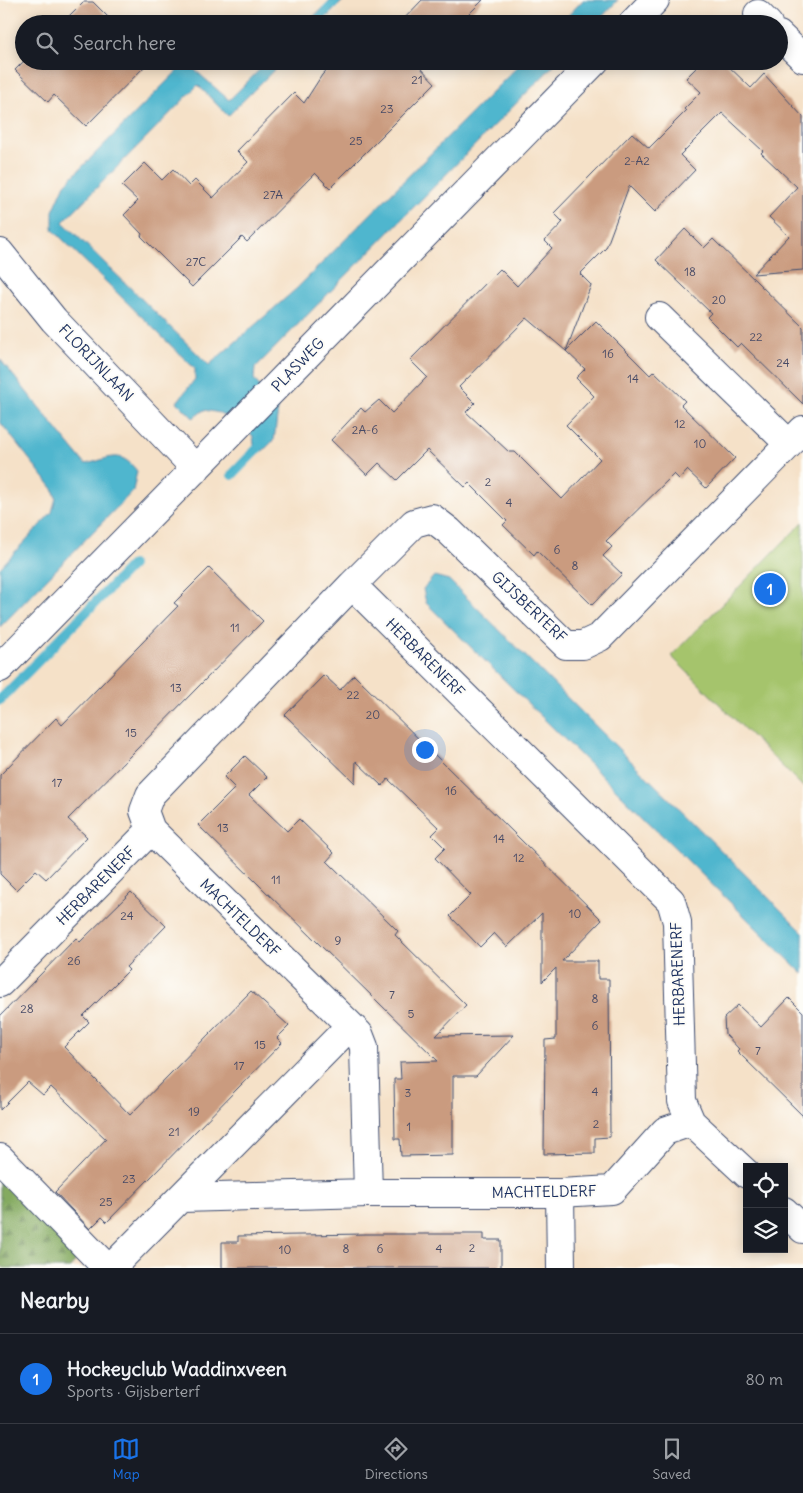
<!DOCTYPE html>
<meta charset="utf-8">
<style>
:root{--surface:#171b24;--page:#242831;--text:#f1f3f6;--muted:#9ea1a6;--line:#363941;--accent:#1a73e8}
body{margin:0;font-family:Delius,sans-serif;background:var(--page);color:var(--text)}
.controls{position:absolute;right:15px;bottom:15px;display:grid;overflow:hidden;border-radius:0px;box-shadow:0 2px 12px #0003}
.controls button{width:45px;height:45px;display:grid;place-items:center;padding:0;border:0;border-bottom:1px solid var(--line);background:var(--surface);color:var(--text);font:25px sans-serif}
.you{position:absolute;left:424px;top:749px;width:18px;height:18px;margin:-12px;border:4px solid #fff;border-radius:50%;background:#1a73e8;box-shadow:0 0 0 8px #1a73e833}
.badge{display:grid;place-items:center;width:32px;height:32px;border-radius:50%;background:var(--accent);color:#fff;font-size:16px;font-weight:700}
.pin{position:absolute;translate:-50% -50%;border:2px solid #fff;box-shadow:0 1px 5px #0006}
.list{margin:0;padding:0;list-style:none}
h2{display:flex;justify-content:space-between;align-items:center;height:65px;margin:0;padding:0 20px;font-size:21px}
h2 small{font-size:16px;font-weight:400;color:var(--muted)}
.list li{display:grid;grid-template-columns:32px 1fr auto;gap:15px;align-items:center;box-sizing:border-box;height:90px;padding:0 20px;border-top:1px solid var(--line)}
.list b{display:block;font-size:19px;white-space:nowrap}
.list p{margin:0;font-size:16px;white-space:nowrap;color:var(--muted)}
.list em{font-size:16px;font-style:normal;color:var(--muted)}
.icon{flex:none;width:28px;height:28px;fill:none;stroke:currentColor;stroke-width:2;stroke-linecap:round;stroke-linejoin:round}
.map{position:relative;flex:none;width:803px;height:1268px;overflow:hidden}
.search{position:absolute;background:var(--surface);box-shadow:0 2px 12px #0003;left:15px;right:15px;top:15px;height:55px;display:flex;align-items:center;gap:12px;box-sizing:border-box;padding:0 18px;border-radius:28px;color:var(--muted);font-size:19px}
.sheet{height:155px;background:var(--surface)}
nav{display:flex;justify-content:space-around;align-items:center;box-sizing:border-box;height:70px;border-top:1px solid var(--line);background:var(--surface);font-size:14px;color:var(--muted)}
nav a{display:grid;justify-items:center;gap:2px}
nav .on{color:var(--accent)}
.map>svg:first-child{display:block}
.green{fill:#a5c46c;stroke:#607a65}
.forest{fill:url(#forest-firs);stroke:#506c5f}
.water{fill:#50b6ce;stroke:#367296}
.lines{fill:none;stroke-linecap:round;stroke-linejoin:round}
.stream{stroke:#50b6ce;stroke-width:10}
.building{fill:#ca9b7f}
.minor-casing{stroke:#3c4a6e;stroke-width:30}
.minor{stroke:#fff;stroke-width:28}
.labels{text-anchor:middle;stroke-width:4;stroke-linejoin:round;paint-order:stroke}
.number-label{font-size:12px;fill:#474a66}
.street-label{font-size:15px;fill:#1b2f5e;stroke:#fdfcf7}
</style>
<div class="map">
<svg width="803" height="1268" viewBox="0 0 803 1268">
<defs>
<pattern id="forest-firs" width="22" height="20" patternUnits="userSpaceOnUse" patternTransform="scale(1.25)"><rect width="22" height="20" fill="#84aa60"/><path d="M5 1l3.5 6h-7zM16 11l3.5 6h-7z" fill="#6b8b52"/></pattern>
</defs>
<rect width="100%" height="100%" fill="#fdfcf7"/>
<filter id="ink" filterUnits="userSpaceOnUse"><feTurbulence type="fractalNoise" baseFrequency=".02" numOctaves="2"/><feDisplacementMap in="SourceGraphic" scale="10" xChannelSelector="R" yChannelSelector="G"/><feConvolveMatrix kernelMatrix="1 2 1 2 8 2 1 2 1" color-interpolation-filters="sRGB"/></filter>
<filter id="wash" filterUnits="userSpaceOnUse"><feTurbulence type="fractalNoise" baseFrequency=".0096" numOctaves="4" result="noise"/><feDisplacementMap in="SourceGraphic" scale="20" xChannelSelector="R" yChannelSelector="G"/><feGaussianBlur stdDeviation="1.12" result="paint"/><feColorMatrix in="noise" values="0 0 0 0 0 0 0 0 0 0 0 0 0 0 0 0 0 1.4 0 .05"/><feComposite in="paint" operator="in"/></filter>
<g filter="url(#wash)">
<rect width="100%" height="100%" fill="#f5e1c8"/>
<!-- green -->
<path class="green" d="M803 522V787L671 656Z"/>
<!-- forest -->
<path class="forest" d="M0 1178 78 1257 70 1268H4L0 1265Z"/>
<!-- water -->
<path class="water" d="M330 0H344L320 24H306Z
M583 0H618L595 24H560Z
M268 61H283L228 116 198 85 63 222 209 365 296 289 523 61H558L255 368 254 379 278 410 274 440 263 451 254 445 253 436 220 413 204 410 193 418 177 402 195 379V369L53 230V211L65 184 186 62 229 100Z
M0 359 85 464C108 460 119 447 137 471L133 491 0 627V568L52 512 56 498 53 489 0 422Z
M434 576 449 580 803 932V974L426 603 423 589Z"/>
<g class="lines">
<!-- stream -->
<path class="stream" d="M232 475 258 448
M0 700 132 565"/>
</g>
<g id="blocks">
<!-- building -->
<path class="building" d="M422 0H483L459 24H399Z
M83 2H93L115 24H61Z
M24 61H150L86 126 54 95 48 102 15 70Z
M335 61H422L418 65 435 83 330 188 315 173 247 242 242 237 192 287 141 236 142 234 124 215 138 201 122 186 145 163 162 180 173 169 189 186 195 180 213 198 248 162 237 151 294 93 304 103 322 75Z
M703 61H723L751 88 764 74 803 117V270L753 274 789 236 769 217 797 187 761 153 763 151 722 113 680 155 695 170 655 212 629 186 606 248 580 274 591 285 566 351 527 318 459 387 475 403 466 412 509 452H515L562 499 600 459 566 425 594 396 576 378 585 369 566 351 596 321 650 375 654 371 685 401 681 405 735 458 706 488 687 470 679 479 674 474 606 541 612 547 603 556 622 574 592 605 537 551 534 555 503 525 507 521 469 483 465 487 427 450 397 480 379 463 367 475 331 440 361 408 365 412 379 400 392 413 427 377 410 360 500 269 517 286 552 248 545 241 563 222 554 213 632 133 649 148 686 111 684 109 701 92 686 78Z
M685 229 704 248 713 239 803 327V404L741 343 737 347 707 317 711 313 656 260Z
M209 568 263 621 68 819 87 837 46 879 36 870 16 890 0 874V775L56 718 62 725 178 606 174 603Z
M324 675 340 690 354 675 602 920 562 961H598V979H609L610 1137 595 1138V1153L544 1154 545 1040 556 1039V968L542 982V913L507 947 494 933 480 947 450 916 471 895 435 858 445 848 432 835 439 828 388 779 382 786 356 761 355 783 285 715Z
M245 756 267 777 249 795 287 831 299 819 334 853 327 861 398 931 395 935 466 1005 436 1036 514 1035 476 1076H453V1155L401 1156 400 1139H395L394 1079H401L400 1062 438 1061 198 825 235 788 224 777Z
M131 892 166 926 126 967 129 970 83 1016 89 1022 64 1047 130 1115 251 991 289 1026 277 1038 282 1043 107 1222 102 1217 90 1229 55 1192 106 1139 51 1087 43 1095 28 1082 0 1110V1016L76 938 80 942Z
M789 998 803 1012V1116L737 1051 739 1049 725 1034 724 1018 738 1005 761 1027Z
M365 1234H484V1240H501V1268H222V1242H238V1236Z"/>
</g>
</g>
<g filter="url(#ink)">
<use href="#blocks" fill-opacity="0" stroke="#3c4a6e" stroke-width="1"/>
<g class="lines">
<!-- minor casing -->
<g class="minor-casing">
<path id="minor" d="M758 14 768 24
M632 24 655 0
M779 35 803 58
M0 253 54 320 196 469
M659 317 789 444
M352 585 414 523 432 518 449 531 566 645H583L600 637 803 430
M0 668 595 61
M151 830 359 1034 364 1047 368 1193
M0 983 151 830 144 811 150 795 352 585 671 901 677 922 682 1101 691 1122 747 1174
M0 1158 107 1268
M560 1193 561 1268
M182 1198 368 1193H560L612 1190 665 1131 691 1122
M784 1211 803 1229
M111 1268 350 1026"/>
</g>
<!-- minor -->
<use href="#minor" class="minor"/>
</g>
</g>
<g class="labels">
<!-- number labels -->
<g class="number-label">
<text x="417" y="84">21</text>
<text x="387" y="113">23</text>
<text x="356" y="145">25</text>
<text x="637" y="165">2-A2</text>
<text x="273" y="199">27A</text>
<text x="196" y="266">27C</text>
<text x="690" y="276">18</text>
<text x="719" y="304">20</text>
<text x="756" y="341">22</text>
<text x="608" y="358">16</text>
<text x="783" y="367">24</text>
<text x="633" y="383">14</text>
<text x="680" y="428">12</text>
<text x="365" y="434">2A-6</text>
<text x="700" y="448">10</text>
<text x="488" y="486">2</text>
<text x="509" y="507">4</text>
<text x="557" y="554">6</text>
<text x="575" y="570">8</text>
<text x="235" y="632">11</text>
<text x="176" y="692">13</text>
<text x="353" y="699">22</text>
<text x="373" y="719">20</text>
<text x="131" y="737">15</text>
<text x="57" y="787">17</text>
<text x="451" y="795">16</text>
<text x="223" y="832">13</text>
<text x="499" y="843">14</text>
<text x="519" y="862">12</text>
<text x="276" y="884">11</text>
<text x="575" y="918">10</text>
<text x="127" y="920">24</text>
<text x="338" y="945">9</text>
<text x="74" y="965">26</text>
<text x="392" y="999">7</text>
<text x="595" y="1003">8</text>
<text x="27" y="1013">28</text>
<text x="411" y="1018">5</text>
<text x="595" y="1030">6</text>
<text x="260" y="1049">15</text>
<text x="758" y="1055">7</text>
<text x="239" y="1070">17</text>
<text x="595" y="1096">4</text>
<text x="408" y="1097">3</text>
<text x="194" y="1116">19</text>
<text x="596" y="1128">2</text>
<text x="409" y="1131">1</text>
<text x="174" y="1136">21</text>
<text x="129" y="1183">23</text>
<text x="106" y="1206">25</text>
<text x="472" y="1252">2</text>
<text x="346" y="1253">8</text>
<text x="380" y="1253">6</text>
<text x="439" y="1253">4</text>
<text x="285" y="1254">10</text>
</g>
<!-- street labels -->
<g class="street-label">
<text transform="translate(96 363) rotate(46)" y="5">FLORIJNLAAN</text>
<text transform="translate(298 365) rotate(-46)" y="5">PLASWEG</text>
<text transform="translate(529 607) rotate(43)" y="5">GIJSBERTERF</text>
<text transform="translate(425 658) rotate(45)" y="5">HERBARENERF</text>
<text transform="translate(96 886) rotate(-45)" y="5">HERBARENERF</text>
<text transform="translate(240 918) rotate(44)" y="5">MACHTELDERF</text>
<text transform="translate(678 974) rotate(-92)" y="5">HERBARENERF</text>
<text transform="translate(544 1192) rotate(-1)" y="5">MACHTELDERF</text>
</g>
</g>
</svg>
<div class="controls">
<button><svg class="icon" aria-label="locate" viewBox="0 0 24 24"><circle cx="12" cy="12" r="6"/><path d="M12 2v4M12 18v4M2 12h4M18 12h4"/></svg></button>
<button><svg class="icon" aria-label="layers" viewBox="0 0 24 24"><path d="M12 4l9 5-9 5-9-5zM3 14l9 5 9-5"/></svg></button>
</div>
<div class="you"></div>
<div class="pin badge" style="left:770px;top:589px">1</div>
<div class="search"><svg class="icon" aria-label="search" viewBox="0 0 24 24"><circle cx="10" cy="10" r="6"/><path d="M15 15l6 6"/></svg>Search here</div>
</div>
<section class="sheet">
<h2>Nearby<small></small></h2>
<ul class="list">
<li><span class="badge">1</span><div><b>Hockeyclub Waddinxveen</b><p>Sports · Gijsberterf</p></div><em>80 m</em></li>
</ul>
</section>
<nav>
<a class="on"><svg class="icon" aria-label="map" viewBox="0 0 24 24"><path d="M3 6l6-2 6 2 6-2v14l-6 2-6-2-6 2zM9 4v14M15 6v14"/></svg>Map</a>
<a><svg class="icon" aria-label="directions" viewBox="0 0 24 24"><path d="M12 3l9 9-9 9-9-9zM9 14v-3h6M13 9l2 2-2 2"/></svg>Directions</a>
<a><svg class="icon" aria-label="saved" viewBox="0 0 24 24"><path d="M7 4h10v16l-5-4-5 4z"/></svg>Saved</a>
</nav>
